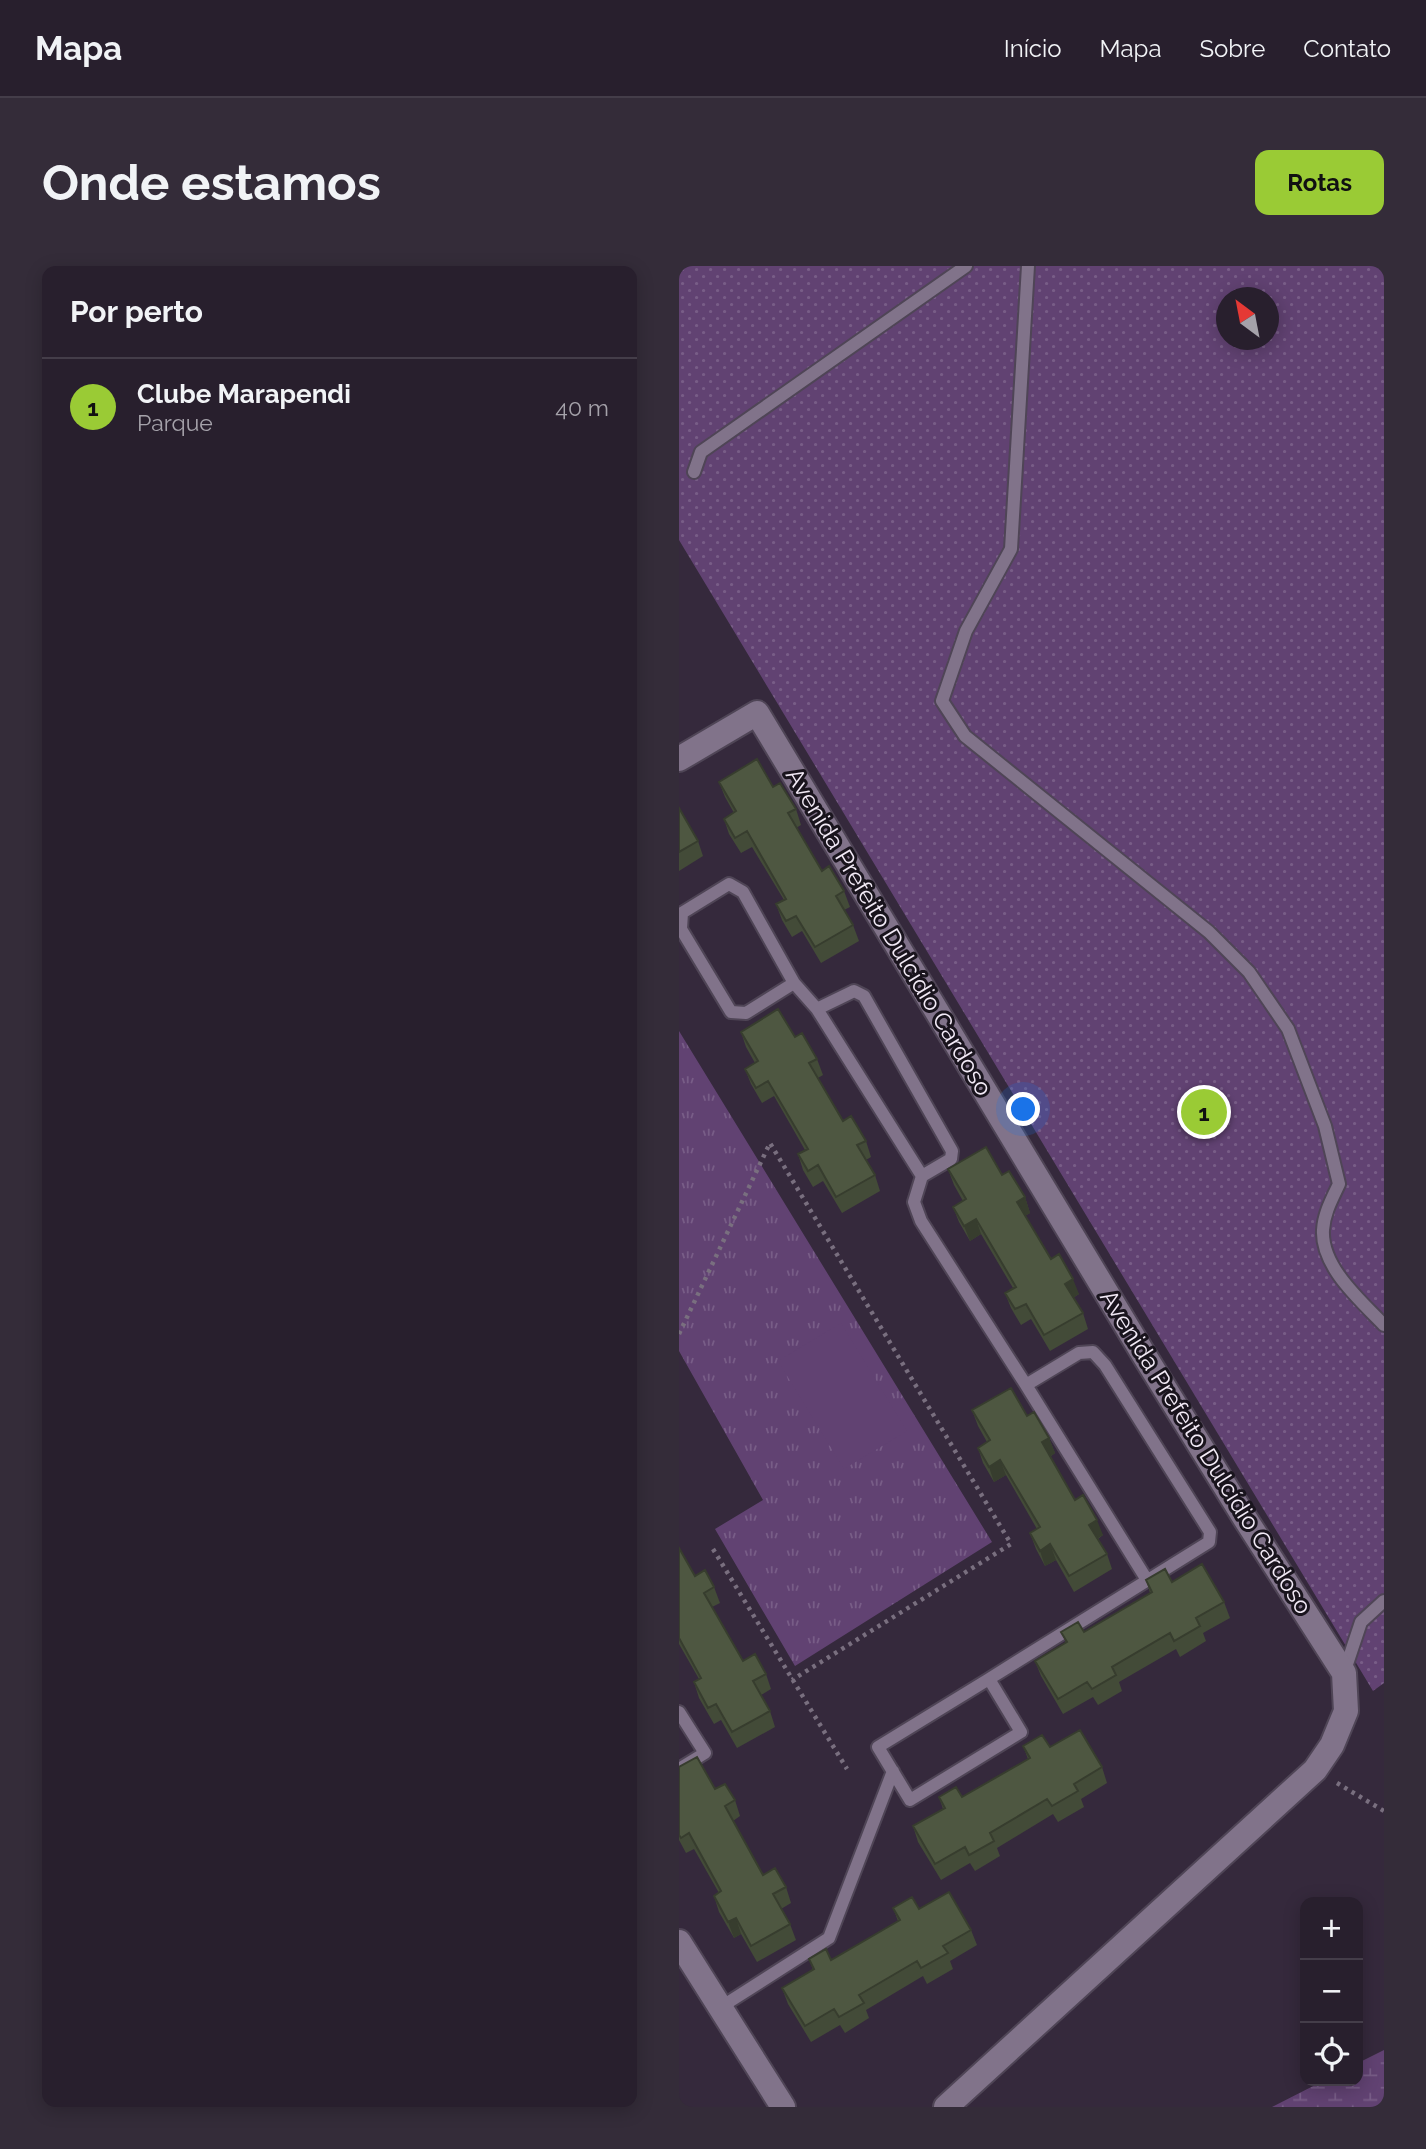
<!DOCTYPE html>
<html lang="pt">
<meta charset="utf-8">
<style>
:root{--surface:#281f2d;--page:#342c39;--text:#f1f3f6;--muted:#a5a2aa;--line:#443d49;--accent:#9acb35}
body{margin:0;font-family:Raleway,sans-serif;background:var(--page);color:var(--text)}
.controls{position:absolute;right:21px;bottom:21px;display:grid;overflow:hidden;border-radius:14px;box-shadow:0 4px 18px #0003}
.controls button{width:63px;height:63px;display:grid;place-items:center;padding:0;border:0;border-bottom:2px solid var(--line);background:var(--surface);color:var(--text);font:35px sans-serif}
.compass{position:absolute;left:537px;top:21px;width:63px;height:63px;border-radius:50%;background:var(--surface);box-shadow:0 4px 18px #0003;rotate:328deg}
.you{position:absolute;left:345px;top:844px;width:24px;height:24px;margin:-18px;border:5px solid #fff;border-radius:50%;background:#1a73e8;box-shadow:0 0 0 10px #1a73e833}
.badge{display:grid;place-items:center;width:46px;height:46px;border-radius:50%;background:var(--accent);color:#111;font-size:23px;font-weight:700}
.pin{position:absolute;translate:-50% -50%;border:4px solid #fff;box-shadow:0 2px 7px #0006}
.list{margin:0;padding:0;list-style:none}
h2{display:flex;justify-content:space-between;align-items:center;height:91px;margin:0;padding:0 28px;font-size:30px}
h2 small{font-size:23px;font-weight:400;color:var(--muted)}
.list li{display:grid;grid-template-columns:46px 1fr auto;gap:21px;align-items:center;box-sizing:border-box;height:98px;padding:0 28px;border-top:2px solid var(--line)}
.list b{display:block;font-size:26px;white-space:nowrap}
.list p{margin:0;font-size:23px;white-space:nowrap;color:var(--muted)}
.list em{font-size:23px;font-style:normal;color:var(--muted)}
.icon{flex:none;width:38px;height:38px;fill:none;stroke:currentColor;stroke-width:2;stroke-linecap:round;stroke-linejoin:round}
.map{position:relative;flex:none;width:705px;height:1841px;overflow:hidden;border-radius:14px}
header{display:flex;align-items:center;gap:42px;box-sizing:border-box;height:98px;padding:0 35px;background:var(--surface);border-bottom:2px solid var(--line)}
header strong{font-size:33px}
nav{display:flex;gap:38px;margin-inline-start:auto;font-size:24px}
.intro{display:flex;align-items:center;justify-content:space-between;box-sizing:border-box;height:168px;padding:0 42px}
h1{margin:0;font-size:49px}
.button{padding:18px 32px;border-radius:14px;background:var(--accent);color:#111;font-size:24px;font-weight:700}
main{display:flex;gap:42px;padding:0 42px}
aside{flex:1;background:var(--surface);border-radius:14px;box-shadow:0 4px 18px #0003}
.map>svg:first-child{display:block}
.grass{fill:url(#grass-tufts)}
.wetland{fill:url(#wetland-marsh)}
.park{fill:url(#park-dots);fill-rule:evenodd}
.garden{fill:#614272}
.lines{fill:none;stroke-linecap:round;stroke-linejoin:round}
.service-casing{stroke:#4f4556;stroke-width:16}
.minor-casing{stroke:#4f4556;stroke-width:28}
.path{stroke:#796f7f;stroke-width:4.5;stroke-dasharray:3.5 5;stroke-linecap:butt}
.service{stroke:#81738a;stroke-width:12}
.minor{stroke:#81738a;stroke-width:24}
.wall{fill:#434b38}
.shaded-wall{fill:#373d2e}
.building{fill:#4e5741;stroke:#373d2e;stroke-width:2}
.labels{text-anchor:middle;stroke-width:6;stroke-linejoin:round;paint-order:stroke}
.street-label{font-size:24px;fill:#f2eaf6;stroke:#19141d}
</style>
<header>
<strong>Mapa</strong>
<nav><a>Início</a><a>Mapa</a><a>Sobre</a><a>Contato</a></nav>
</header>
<div class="intro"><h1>Onde estamos</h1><a class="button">Rotas</a></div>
<main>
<aside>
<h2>Por perto<small></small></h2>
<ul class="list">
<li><span class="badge">1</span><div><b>Clube Marapendi</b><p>Parque</p></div><em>40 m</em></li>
</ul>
</aside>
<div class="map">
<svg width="705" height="1841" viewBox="0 0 705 1841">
<defs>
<pattern id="grass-tufts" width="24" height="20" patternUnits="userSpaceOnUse" patternTransform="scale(1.75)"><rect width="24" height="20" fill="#614272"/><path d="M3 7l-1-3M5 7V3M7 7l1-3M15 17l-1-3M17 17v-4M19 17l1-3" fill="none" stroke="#785d87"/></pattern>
<pattern id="wetland-marsh" width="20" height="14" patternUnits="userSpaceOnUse" patternTransform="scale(1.75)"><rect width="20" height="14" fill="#614272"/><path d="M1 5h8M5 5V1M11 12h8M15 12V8" fill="none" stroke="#785d87"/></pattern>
<pattern id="park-dots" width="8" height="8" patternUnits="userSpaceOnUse" patternTransform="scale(1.75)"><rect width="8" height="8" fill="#614272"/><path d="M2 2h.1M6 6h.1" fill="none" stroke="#785d87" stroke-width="1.8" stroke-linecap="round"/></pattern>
</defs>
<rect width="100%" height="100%" fill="#35293c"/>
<!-- grass -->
<path class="grass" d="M0 765 313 1276 116 1400 36 1263 84 1234 0 1085Z"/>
<!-- wetland -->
<path class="wetland" d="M705 1784V1841H593L644 1815H679V1797Z"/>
<!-- park -->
<path class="park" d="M0 0H705V1417L694 1425 0 274ZM548 32H590V74H548Z"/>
<!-- garden -->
<path class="garden" d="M162 1057 228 1165 165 1203 99 1095Z"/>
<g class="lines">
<!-- service casing -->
<g class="service-casing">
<path id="service" d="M349 0 332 283 287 365 263 435 286 470 530 666 570 706 609 763 646 860 660 918C653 933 645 947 644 964 642 1001 682 1035 705 1059
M15 206 22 186 287 0
M115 717 67 747 52 746 2 663 3 647 50 618 64 626 115 717 138 743
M243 910 138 743 175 725 185 730 273 885 272 893 243 910 235 936 242 955 347 1119
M665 1407 682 1356 705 1335
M310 1413 530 1276 531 1266 426 1099 414 1086 400 1087 347 1119 468 1314
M310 1413 342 1466 231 1534 199 1481Z
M0 1446 26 1487 0 1503
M42 1741 150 1672 214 1505"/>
</g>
<!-- minor casing -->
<g class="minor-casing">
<path id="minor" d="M0 493 78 447 465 1089 567 1254 665 1407 667 1445 653 1479 636 1504 267 1841
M0 1676 104 1841"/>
</g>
<!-- path -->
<path class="path" d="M0 1068 91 877 332 1278 113 1414
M34 1283 168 1503
M658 1517 705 1545"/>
<!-- service -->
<use href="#service" class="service"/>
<!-- minor -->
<use href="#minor" class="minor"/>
</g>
<!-- wall -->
<path class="wall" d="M40 516 94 521 117 543 122 559 117 562 143 605 165 625 171 641 165 644 174 659 180 675 142 697 123 665 113 671 103 654 97 638 105 634 73 581 62 587 50 568 45 553 55 547 46 531Z
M0 542 19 575 24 590 0 605Z
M62 766 116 771 138 793 144 809 139 812 164 855 187 875 192 891 187 894 196 909 201 925 163 947 144 915 134 921 124 904 119 888 126 884 95 830 83 837 72 818 66 803 76 797 67 781Z
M269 903 323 909 346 931 351 947 346 950 372 993 400 1028 394 1032 404 1047 409 1063 371 1085 352 1053 342 1059 332 1042 326 1027 334 1022 302 968 291 975 280 956 274 941 284 935 275 919Z
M293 1144 348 1150 370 1172 376 1187 371 1191 396 1234 424 1269 419 1273 428 1288 433 1303 395 1326 377 1294 366 1300 357 1283 351 1267 358 1263 327 1209 315 1216 304 1197 299 1182 308 1176 299 1160Z
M0 1282 16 1310 35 1321 41 1337 33 1341 64 1395 87 1408 92 1423 82 1429 91 1445 96 1461 58 1482 42 1454 35 1458 20 1432 15 1416 20 1413 0 1378Z
M467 1314 493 1316 545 1336 551 1352 524 1367 527 1375 501 1391 497 1383 440 1416 443 1425 419 1439 414 1431 384 1448 362 1410 356 1395 387 1377 382 1366H405L471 1327Z
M344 1480 371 1481 423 1501 428 1517 402 1533 405 1541 379 1556 374 1548 318 1582 321 1590 296 1605 291 1597 262 1614 239 1576 234 1560 264 1543 260 1531H283L349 1493Z
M0 1501 56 1534 61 1550 54 1555 84 1609 107 1621 112 1637 102 1643 111 1658 117 1674 78 1696 62 1668 55 1672 40 1646 35 1630 40 1627 15 1583 7 1587 0 1574Z
M214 1642 240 1643 292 1664 298 1679 271 1695 274 1703 248 1718 244 1710 187 1744 190 1752 166 1767 161 1759 132 1776 109 1738 103 1722 134 1704 130 1693 152 1694 219 1655Z"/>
<!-- shaded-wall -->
<path class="shaded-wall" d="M346 931 351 947 344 951 338 936Z
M297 953 302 968 291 975 285 960Z
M394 1013 400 1028 392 1033 386 1018Z
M370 1172 376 1187 369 1192 363 1176Z
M321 1194 327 1209 315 1216 310 1201Z
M418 1254 424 1269 416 1274 410 1259Z
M371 1278 377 1294 366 1300 361 1285Z
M57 1652 62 1668 55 1672 49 1656Z"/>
<!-- building -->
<path class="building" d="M78 493 94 521 101 517 117 543 109 547 143 605 150 600 165 625 157 630 174 659 136 681 117 650 107 655 97 638 107 633 68 565 56 572 45 553 57 545 40 516Z
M0 542 19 575 0 586Z
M99 743 116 771 123 767 138 793 130 797 164 855 172 850 187 875 178 879 196 909 157 931 139 899 129 905 119 888 129 883 89 815 77 822 66 803 79 795 62 766Z
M307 881 323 909 330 905 346 931 338 936 372 993 380 988 394 1013 386 1018 404 1047 365 1069 347 1038 336 1043 326 1027 337 1021 297 953 285 960 274 941 287 933 269 903Z
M332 1122 348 1150 355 1146 370 1172 363 1176 396 1234 404 1229 418 1254 410 1259 428 1288 390 1310 371 1278 361 1285 351 1267 361 1261 321 1194 310 1201 299 1182 311 1174 293 1144Z
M0 1282 16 1310 26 1304 35 1321 25 1327 64 1395 76 1388 87 1408 74 1415 91 1445 53 1466 37 1438 29 1442 15 1416 22 1412 0 1372Z
M523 1298 545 1336 517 1352 521 1360 495 1375 491 1367 433 1401 437 1409 413 1423 408 1416 379 1433 356 1395 388 1376 382 1366 399 1356 405 1366 473 1326 467 1314 486 1303 493 1316Z
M401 1464 423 1501 395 1518 399 1525 373 1540 368 1533 311 1567 315 1575 290 1589 286 1581 256 1598 234 1560 266 1542 260 1531 277 1521 283 1531 351 1492 344 1480 363 1469 371 1481Z
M18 1491 36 1523 46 1518 56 1534 46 1540 84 1609 96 1602 107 1621 94 1628 111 1658 72 1680 57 1652 49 1656 35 1630 42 1625 10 1567 2 1572 0 1569V1501Z
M270 1626 292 1664 264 1680 269 1687 242 1702 238 1695 180 1729 185 1737 160 1751 155 1743 126 1760 103 1722 135 1703 130 1693 147 1683 152 1694 221 1654 214 1642 233 1631 240 1643Z"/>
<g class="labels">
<!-- street labels -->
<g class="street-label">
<text transform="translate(210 666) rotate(59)" y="8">Avenida Prefeito Dulcídio Cardoso</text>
<text transform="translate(527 1186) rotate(58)" y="8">Avenida Prefeito Dulcídio Cardoso</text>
</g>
</g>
</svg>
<div class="controls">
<button>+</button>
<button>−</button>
<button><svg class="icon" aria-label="locate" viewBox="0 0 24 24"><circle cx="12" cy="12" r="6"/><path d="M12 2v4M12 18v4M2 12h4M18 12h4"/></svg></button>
</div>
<svg class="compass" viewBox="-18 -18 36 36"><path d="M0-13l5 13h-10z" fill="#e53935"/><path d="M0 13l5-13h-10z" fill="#a5a2aa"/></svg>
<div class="you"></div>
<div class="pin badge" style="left:525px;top:846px">1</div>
</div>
</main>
